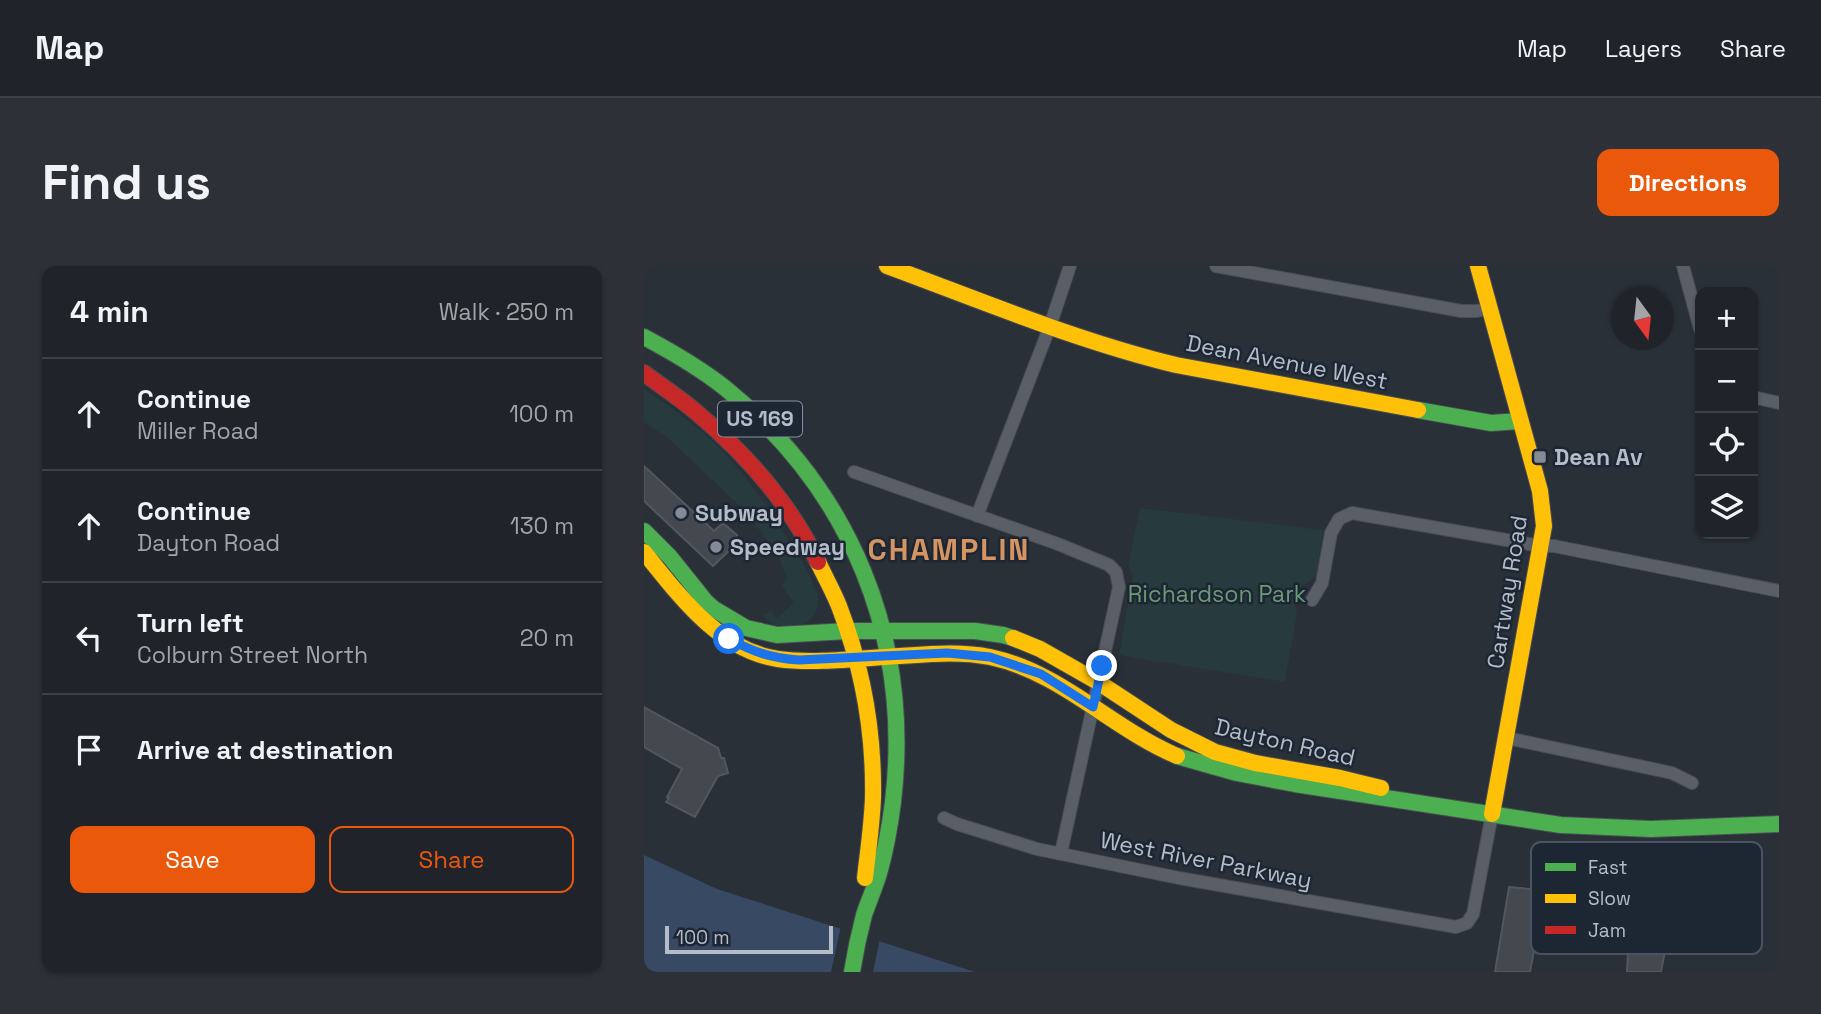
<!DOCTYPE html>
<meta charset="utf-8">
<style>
:root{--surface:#20242a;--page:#2d3036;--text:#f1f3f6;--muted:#a2a4a8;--line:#3d4147;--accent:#ea580c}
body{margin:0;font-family:"Space Grotesk",sans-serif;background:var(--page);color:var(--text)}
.controls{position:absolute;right:21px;top:21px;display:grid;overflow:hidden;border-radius:14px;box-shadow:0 2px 5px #0004}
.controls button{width:63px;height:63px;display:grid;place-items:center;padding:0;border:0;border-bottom:2px solid var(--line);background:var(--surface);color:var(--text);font:35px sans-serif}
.compass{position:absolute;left:967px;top:21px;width:63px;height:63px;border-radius:50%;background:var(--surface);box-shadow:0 2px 5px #0004;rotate:165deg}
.scale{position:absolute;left:21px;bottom:18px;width:168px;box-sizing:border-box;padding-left:7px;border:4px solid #b4bcc9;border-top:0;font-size:19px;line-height:24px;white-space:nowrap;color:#b4bcc9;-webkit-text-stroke:5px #1d2633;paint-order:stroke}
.stop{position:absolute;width:21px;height:21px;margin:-16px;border:5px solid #1a73e8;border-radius:50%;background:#fff}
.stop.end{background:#1a73e8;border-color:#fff;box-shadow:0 2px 7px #0008}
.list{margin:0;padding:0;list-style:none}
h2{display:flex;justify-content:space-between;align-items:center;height:91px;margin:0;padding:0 28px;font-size:30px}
h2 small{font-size:23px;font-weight:400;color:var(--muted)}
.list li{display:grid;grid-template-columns:46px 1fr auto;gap:21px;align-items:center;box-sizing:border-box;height:112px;padding:0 28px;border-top:2px solid var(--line)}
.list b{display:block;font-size:26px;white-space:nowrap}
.list p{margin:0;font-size:23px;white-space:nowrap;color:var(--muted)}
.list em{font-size:23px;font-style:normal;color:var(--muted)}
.actions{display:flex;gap:14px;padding:21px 28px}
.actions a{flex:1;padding:16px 0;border:2px solid var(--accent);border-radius:14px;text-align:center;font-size:24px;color:var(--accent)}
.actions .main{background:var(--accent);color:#fff}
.icon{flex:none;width:38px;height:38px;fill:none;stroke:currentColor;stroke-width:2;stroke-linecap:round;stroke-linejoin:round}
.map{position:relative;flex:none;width:1135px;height:706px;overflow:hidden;border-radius:14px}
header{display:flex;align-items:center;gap:42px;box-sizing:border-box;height:98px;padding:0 35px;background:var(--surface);border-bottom:2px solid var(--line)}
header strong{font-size:33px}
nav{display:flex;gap:38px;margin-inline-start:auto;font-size:24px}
.intro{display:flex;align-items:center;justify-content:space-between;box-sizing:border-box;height:168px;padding:0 42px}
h1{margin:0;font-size:49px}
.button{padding:18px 32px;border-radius:14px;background:var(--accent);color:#fff;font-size:24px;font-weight:700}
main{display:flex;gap:42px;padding:0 42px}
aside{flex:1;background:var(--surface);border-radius:14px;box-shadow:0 2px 5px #0004}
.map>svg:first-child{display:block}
.green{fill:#273a3e}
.water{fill:#384963}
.pier{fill:#2a3038}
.building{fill:#444950;stroke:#52575f;stroke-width:2}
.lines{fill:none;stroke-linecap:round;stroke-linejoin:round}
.street-casing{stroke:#484c53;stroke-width:14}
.fast-casing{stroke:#484c53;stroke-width:18}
.slow-casing{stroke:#484c53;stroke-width:18}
.jam-casing{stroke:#484c53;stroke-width:18}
.street{stroke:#5a5e66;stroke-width:12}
.fast{stroke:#4caf50;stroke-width:16}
.slow{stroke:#ffc107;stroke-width:16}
.jam{stroke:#c62828;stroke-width:16}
.route{stroke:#1a73e8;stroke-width:9}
.poi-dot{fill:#848b96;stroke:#1d2633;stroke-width:2.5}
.labels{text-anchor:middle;stroke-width:5;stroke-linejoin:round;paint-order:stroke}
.shield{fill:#1d2633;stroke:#878f9c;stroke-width:2}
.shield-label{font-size:21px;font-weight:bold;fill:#b4bcc9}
.street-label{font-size:23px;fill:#b4bcc9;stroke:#1d2633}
.poi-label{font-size:23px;font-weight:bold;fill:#b4bcc9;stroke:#1d2633;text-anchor:start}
.park-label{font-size:23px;fill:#6b9a76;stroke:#1d2633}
.district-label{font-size:30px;font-weight:bold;letter-spacing:2px;fill:#d59563;stroke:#1d2633}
.key{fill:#1d2633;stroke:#4a5360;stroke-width:2}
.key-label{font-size:19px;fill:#b4bcc9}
</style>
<header>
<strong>Map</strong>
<nav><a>Map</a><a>Layers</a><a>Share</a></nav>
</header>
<div class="intro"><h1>Find us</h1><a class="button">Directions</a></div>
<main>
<aside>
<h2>4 min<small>Walk · 250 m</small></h2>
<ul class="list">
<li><svg class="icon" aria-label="ahead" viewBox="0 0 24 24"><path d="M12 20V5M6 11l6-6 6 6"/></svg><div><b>Continue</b><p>Miller Road</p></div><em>100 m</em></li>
<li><svg class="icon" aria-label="ahead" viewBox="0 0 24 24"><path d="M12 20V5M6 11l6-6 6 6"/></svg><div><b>Continue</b><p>Dayton Road</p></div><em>130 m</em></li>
<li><svg class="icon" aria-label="left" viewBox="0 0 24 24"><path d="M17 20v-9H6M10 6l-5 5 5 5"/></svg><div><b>Turn left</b><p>Colburn Street North</p></div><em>20 m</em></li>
<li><svg class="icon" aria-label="arrive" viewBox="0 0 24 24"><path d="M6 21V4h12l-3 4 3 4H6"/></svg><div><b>Arrive at destination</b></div></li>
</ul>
<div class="actions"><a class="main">Save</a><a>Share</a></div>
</aside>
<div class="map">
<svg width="1135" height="706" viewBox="0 0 1135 706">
<rect width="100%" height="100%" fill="#2a3038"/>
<!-- green -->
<path class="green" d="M0 123C29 143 60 164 84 191 106 216 126 244 144 273 154 289 166 307 172 325 182 351 155 368 131 360 126 358 122 353 119 350L126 345 133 352 150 337 138 320 143 312 137 296 106 250 38 185 20 169 0 156Z
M496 242 679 264 673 309C659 323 643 322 653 346L641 416 475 389 489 310 484 299Z"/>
<!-- water -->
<path class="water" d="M0 589 73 623 331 706H0Z"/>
<!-- pier -->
<path class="pier" d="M197 660 236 673 229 706H187Z"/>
<!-- building -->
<path class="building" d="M0 200 70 265 79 257 93 269V277L69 300 0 235Z
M0 441 74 482 77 492H80L84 507 74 510 51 551 22 536 25 532 23 531 38 503 0 481Z
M865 621 994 633 1023 674 1017 706H983L984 686 974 672 894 663 886 706H851Z"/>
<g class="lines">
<!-- street casing -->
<g class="street-casing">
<path id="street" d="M572 0 817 45H833L845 42
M1039 0 1056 63
M1109 131 1135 137
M210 206 414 278 465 299 472 306 475 321 417 587
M333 250 406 60 426 0
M668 334 678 317 687 267 695 253 708 247 897 280H910L1135 325
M863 472 1028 507 1048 517
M300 552 313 558 393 583 535 612 812 661 823 657 829 648 848 548"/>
</g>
<!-- fast casing -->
<g class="fast-casing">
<path id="fast" d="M0 71C28 86 56 102 81 122 208 225 268 373 249 536 246 559 242 582 236 604 232 619 225 634 220 649 215 668 211 687 208 706
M774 144 847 157 876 155
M0 265 26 291 62 336 70 343 102 362 133 369 204 365H331L359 369 369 372
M533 490 593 507 651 518 917 559 1007 563 1135 558"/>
</g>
<!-- slow casing -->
<g class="slow-casing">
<path id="slow" d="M243 0C338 35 433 75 532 99L774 144
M834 0 896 225 900 260 848 548
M0 286C35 329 74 384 134 393 170 398 218 392 256 390 285 388 316 385 346 391 417 406 467 462 533 490
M174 296C181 311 189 325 195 340 218 400 230 467 229 531 228 559 224 585 221 612
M369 372 396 383 454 416 527 464 571 486 611 497 696 512 737 522"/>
</g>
<!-- jam casing -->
<g class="jam-casing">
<path id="jam" d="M0 107C17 120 36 132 52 146 101 187 146 238 174 296"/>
</g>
<!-- street -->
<use href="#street" class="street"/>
<!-- fast -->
<use href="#fast" class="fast"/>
<!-- slow -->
<use href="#slow" class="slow"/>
<!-- jam -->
<use href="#jam" class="jam"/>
</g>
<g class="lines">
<!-- route -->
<path class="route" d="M85 373C110 386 126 392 155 394L303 387 346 391 397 408 449 441 458 400"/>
</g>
<!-- markers -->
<g class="poi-dot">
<rect x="889" y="184" width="14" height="14" rx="3.5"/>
<circle cx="37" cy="247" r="7"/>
<circle cx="72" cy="281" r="7"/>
</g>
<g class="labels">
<!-- shield labels -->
<rect class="shield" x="74" y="135.5" width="84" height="35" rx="5"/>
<g class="shield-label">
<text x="116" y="160">US 169</text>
</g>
<!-- street labels -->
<g class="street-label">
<text transform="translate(643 96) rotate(11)" y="8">Dean Avenue West</text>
<text transform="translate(863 326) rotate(-81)" y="8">Cartway Road</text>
<text transform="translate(641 476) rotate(13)" y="8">Dayton Road</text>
<text transform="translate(562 594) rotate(11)" y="8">West River Parkway</text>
</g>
<!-- poi labels -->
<g class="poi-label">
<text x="910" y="199">Dean Av</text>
<text x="51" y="255">Subway</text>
<text x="86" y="289">Speedway</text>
</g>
<!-- park labels -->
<g class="park-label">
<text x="573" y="336">Richardson Park</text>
</g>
<!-- district labels -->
<g class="district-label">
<text x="305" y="294">CHAMPLIN</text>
</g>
</g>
<!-- legend -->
<rect x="887" y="576" width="231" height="112" rx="10" class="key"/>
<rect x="901" y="597" width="31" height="8" fill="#4caf50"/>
<rect x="901" y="628" width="31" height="9" fill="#ffc107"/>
<rect x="901" y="660" width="31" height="8" fill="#c62828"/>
<g class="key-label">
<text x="944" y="608">Fast</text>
<text x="944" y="639">Slow</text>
<text x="944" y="671">Jam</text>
</g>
</svg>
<div class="controls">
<button>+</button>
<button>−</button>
<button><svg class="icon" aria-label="locate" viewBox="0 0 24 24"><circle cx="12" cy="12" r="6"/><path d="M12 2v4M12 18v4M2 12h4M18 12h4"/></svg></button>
<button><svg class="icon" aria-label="layers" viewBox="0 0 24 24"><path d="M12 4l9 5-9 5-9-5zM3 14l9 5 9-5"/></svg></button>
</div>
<svg class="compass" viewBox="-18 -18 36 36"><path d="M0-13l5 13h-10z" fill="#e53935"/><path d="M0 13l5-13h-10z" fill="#a2a4a8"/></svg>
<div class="scale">100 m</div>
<div class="stop" style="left:85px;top:373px"></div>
<div class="stop end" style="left:458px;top:400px"></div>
</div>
</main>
